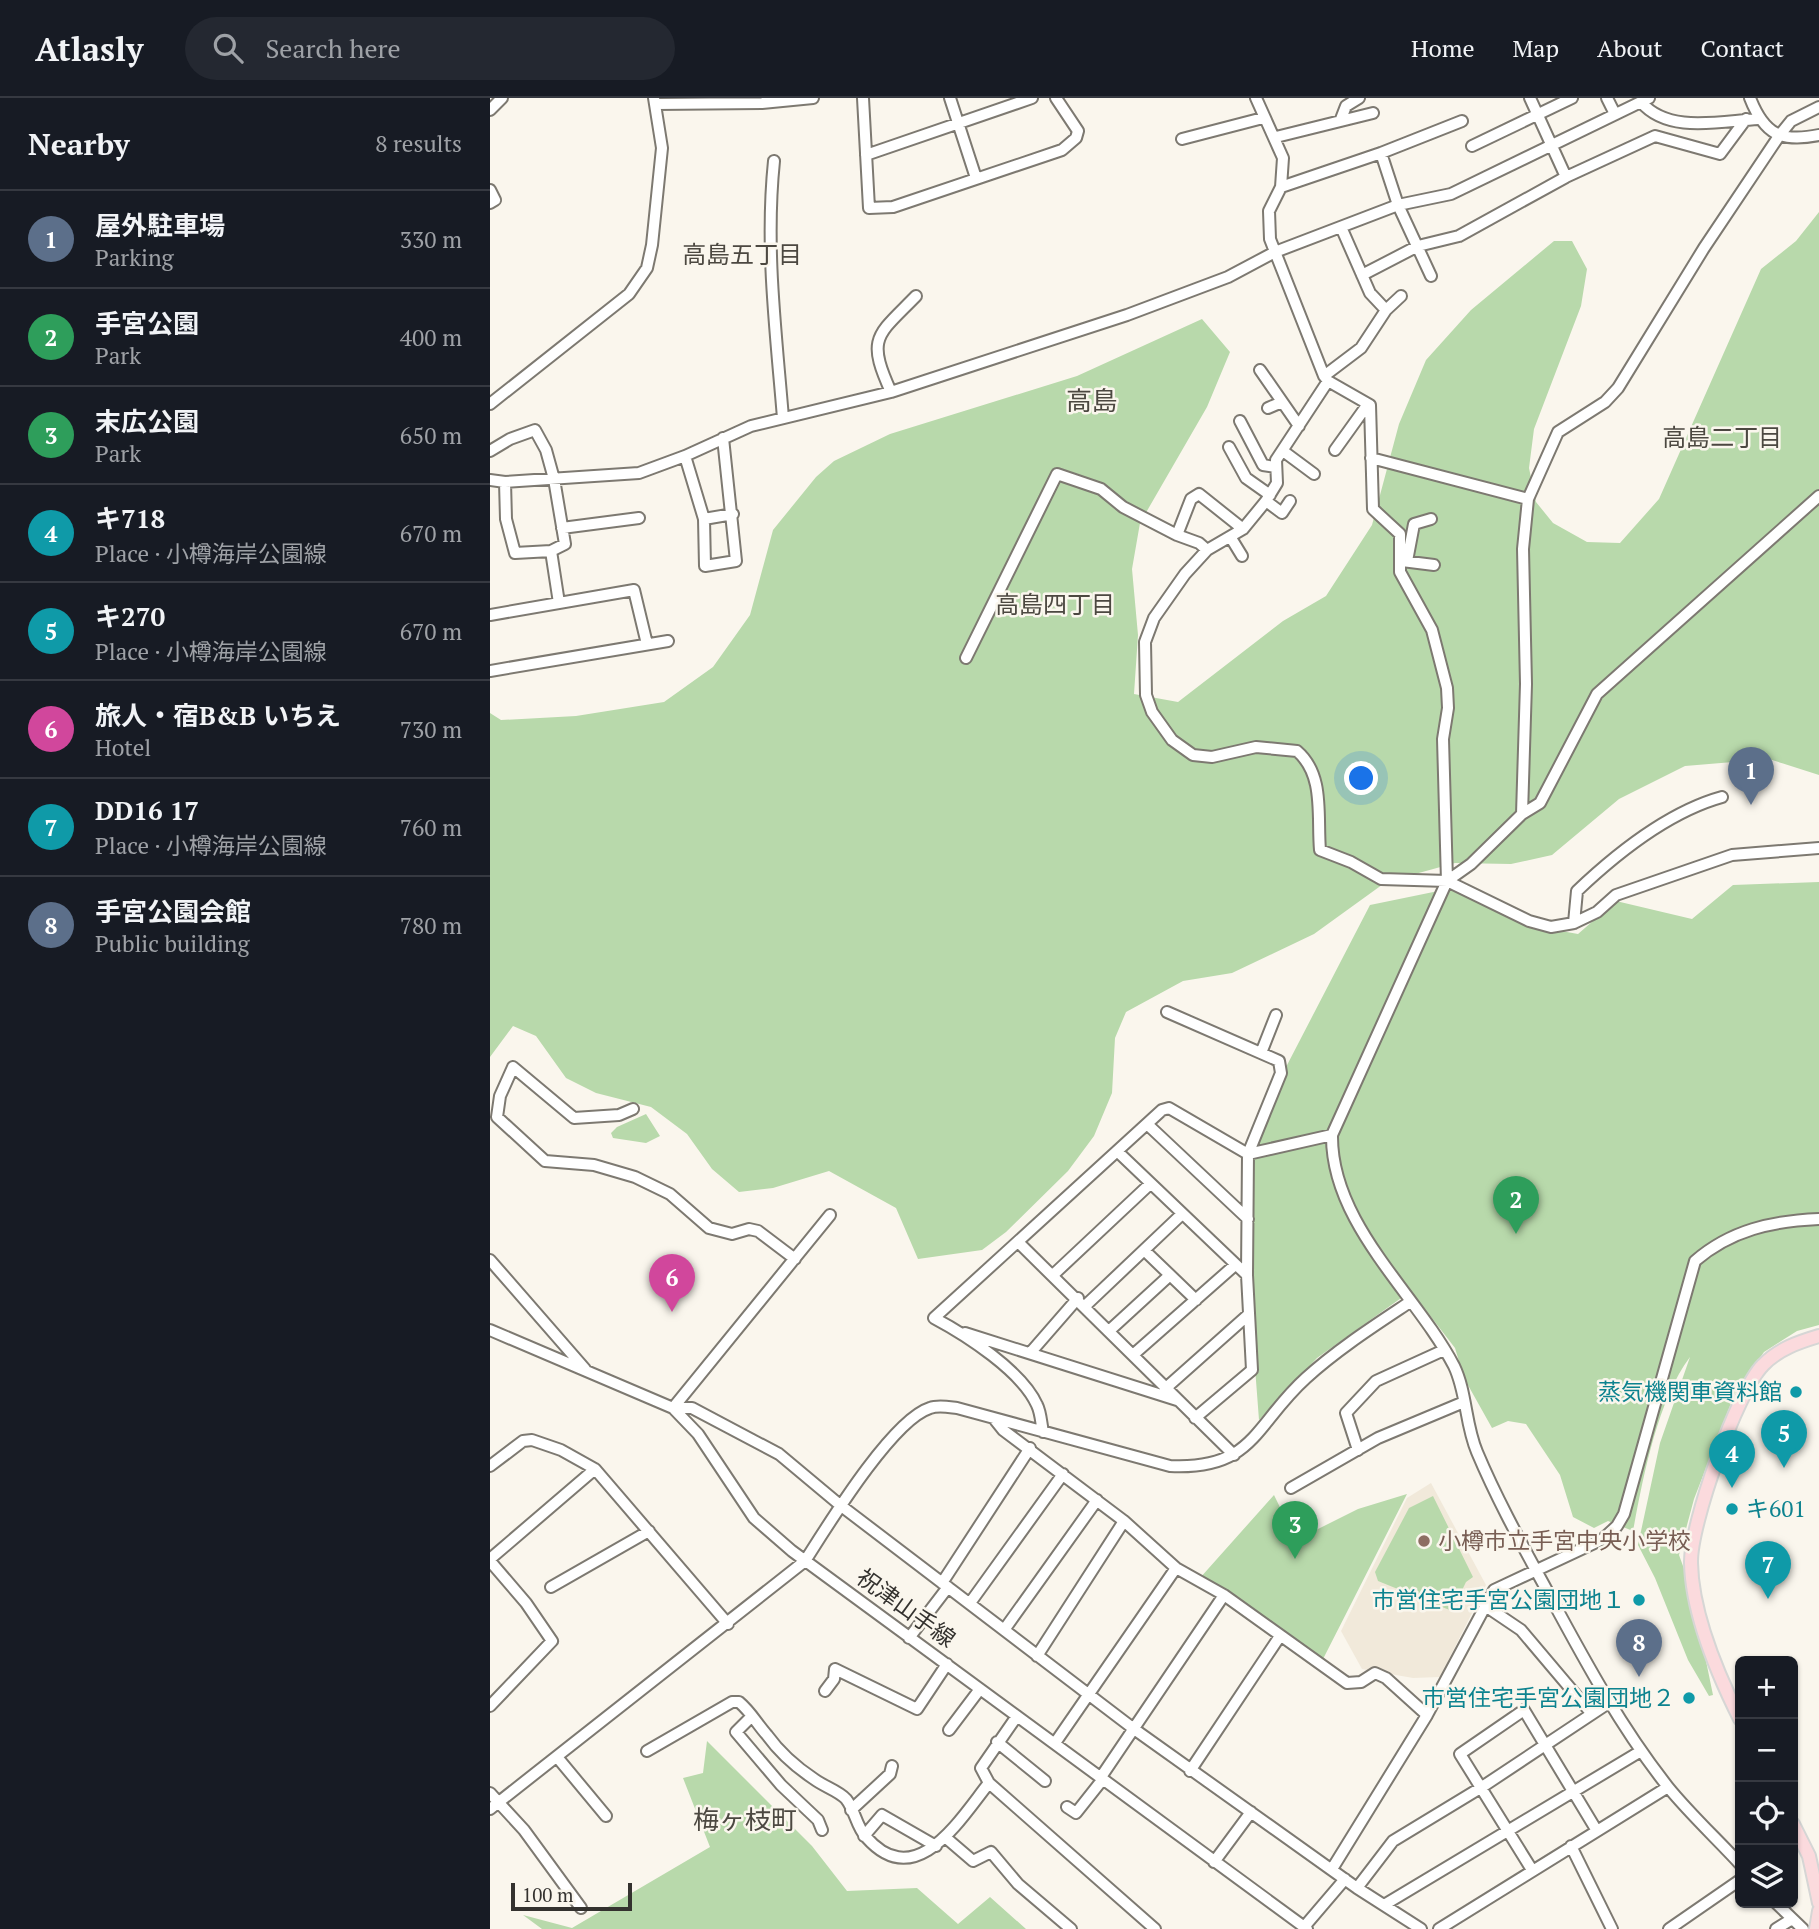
<!DOCTYPE html>
<meta charset="utf-8">
<style>
:root{--surface:#171b24;--page:#242831;--text:#f1f3f6;--muted:#9ea1a6;--line:#363941;--accent:#ea580c}
body{margin:0;font-family:"PT Serif","Noto Sans JP",serif;background:var(--page);color:var(--text)}
.controls{position:absolute;right:21px;bottom:21px;display:grid;overflow:hidden;border-radius:10px;box-shadow:0 2px 5px #0004}
.controls button{width:63px;height:63px;display:grid;place-items:center;padding:0;border:0;border-bottom:2px solid var(--line);background:var(--surface);color:var(--text);font:35px sans-serif}
.scale{position:absolute;left:21px;bottom:18px;width:121px;box-sizing:border-box;padding-left:7px;border:4px solid #34322f;border-top:0;font-size:19px;line-height:24px;white-space:nowrap;color:#34322f;-webkit-text-stroke:5px #faf6ed;paint-order:stroke}
.you{position:absolute;left:872px;top:681px;width:24px;height:24px;margin:-18px;border:5px solid #fff;border-radius:50%;background:#1a73e8;box-shadow:0 0 0 10px #1a73e833}
.badge{display:grid;place-items:center;width:46px;height:46px;border-radius:50%;background:var(--accent);color:#fff;font-size:23px;font-weight:700}
.pin{position:absolute;translate:-50% -58px;filter:drop-shadow(0 2px 4px #0008)}
.pin::after{content:'';position:absolute;top:37px;width:24px;height:21px;background:inherit;clip-path:polygon(0 0,100% 0,50% 100%)}
.list{margin:0;padding:0;list-style:none}
h2{display:flex;justify-content:space-between;align-items:center;height:91px;margin:0;padding:0 28px;font-size:30px}
h2 small{font-size:23px;font-weight:400;color:var(--muted)}
.list li{display:grid;grid-template-columns:46px 1fr auto;gap:21px;align-items:center;box-sizing:border-box;height:98px;padding:0 28px;border-top:2px solid var(--line)}
.list b{display:block;font-size:26px;white-space:nowrap}
.list p{margin:0;font-size:23px;white-space:nowrap;color:var(--muted)}
.list em{font-size:23px;font-style:normal;color:var(--muted)}
.icon{flex:none;width:38px;height:38px;fill:none;stroke:currentColor;stroke-width:2;stroke-linecap:round;stroke-linejoin:round}
.map{position:relative;flex:none;width:1329px;height:1831px;overflow:hidden}
header{display:flex;align-items:center;gap:42px;box-sizing:border-box;height:98px;padding:0 35px;background:var(--surface);border-bottom:2px solid var(--line)}
header strong{font-size:33px}
nav{display:flex;gap:38px;margin-inline-start:auto;font-size:24px}
.search{width:490px;height:63px;background:var(--page);display:flex;align-items:center;gap:18px;box-sizing:border-box;padding:0 24px;border-radius:38px;color:var(--muted);font-size:26px}
main{display:flex}
aside{flex:1;background:var(--surface)}
.map>svg:first-child{display:block}
.built{fill:#f1e9da}
.green{fill:#b8d9ab}
.lines{fill:none;stroke-linecap:round;stroke-linejoin:round}
.minor-casing{stroke:#7d7971;stroke-width:14}
.major-casing{stroke:#d6d6d5;stroke-width:16}
.minor{stroke:#fff;stroke-width:10}
.major{stroke:#fbdadd;stroke-width:12}
.culture-dot{fill:#0f9aa8;stroke:#faf6ed;stroke-width:2.5}
.education-dot{fill:#8d6e63;stroke:#faf6ed;stroke-width:2.5}
.labels{text-anchor:middle;stroke-width:5;stroke-linejoin:round;paint-order:stroke}
.culture-label{font-size:23px;fill:#0d838f;stroke:#faf6ed;text-anchor:end}
.education-label{font-size:23px;fill:#785e54;stroke:#faf6ed;text-anchor:start}
.street-label{font-size:23px;fill:#34322f;stroke:#faf6ed}
.neighbourhood-label{font-size:24px;fill:#4c4841;stroke:#faf6ed}
.quarter-label{font-size:26px;fill:#4c4841;stroke:#faf6ed}
</style>
<header>
<strong>Atlasly</strong>
<div class="search"><svg class="icon" aria-label="search" viewBox="0 0 24 24"><circle cx="10" cy="10" r="6"/><path d="M15 15l6 6"/></svg>Search here</div>
<nav><a>Home</a><a>Map</a><a>About</a><a>Contact</a></nav>
</header>
<main>
<aside>
<h2>Nearby<small>8 results</small></h2>
<ul class="list">
<li><span class="badge" style="background:#5c6f8a">1</span><div><b>屋外駐車場</b><p>Parking</p></div><em>330 m</em></li>
<li><span class="badge" style="background:#2e9e5b">2</span><div><b>手宮公園</b><p>Park</p></div><em>400 m</em></li>
<li><span class="badge" style="background:#2e9e5b">3</span><div><b>末広公園</b><p>Park</p></div><em>650 m</em></li>
<li><span class="badge" style="background:#0f9aa8">4</span><div><b>キ718</b><p>Place · 小樽海岸公園線</p></div><em>670 m</em></li>
<li><span class="badge" style="background:#0f9aa8">5</span><div><b>キ270</b><p>Place · 小樽海岸公園線</p></div><em>670 m</em></li>
<li><span class="badge" style="background:#d1479c">6</span><div><b>旅人・宿B&amp;B いちえ</b><p>Hotel</p></div><em>730 m</em></li>
<li><span class="badge" style="background:#0f9aa8">7</span><div><b>DD16 17</b><p>Place · 小樽海岸公園線</p></div><em>760 m</em></li>
<li><span class="badge" style="background:#5c6f8a">8</span><div><b>手宮公園会館</b><p>Public building</p></div><em>780 m</em></li>
</ul>
</aside>
<div class="map">
<svg width="1329" height="1831" viewBox="0 0 1329 1831">
<rect width="100%" height="100%" fill="#faf6ed"/>
<!-- built -->
<path class="built" d="M941 1385 996 1487 950 1579 923 1580 872 1571 851 1533 917 1400Z"/>
<!-- green -->
<path class="green" d="M1329 114V677L1279 661 1195 668 1129 701 1062 757 1021 766 965 765 896 784 824 836 742 875 693 883 636 914 625 940 622 995 604 1038 578 1073 516 1134 492 1152 428 1161 406 1110 339 1073 283 1090 249 1094 222 1071 197 1036 161 1009 106 995 76 980 46 938 23 928 0 959V615L11 622 86 618 174 604 223 569 260 517 283 432 326 379 344 363 400 336 587 278 712 221 740 254 717 309 650 425 642 471 648 537 644 596 688 604 793 523 836 498 882 427 909 326 936 262 981 212 1064 143H1082L1097 171 1091 208 1044 331 1039 370 1046 404 1063 425 1097 444 1130 445 1169 401 1271 171 1306 143Z
M1329 784V1227L1307 1233 1274 1254 1245 1295 1204 1401 1189 1457 1201 1490 1223 1597 1219 1598 1198 1562 1165 1480 1148 1447 1170 1345 1200 1259C1167 1303 1153 1380 1143 1433L1118 1423 1104 1430 1083 1419 1070 1377 1036 1326 1018 1323 1002 1330 974 1280 965 1250 921 1193 827 1260 769 1322 762 1230V1057L795 971 880 807 958 791 981 797 1012 816 1049 829 1088 836 1126 803 1202 821 1243 787Z
M156 1016 170 1038 156 1045 123 1040 121 1035 127 1029Z
M917 1396 832 1563 710 1480 784 1397 806 1442 868 1411Z
M943 1398 983 1479 976 1484 962 1513 888 1483 885 1474 919 1410Z
M217 1643 322 1748 357 1793 427 1790 468 1826 500 1799 536 1831H52L33 1817 82 1830 220 1749 193 1680 213 1675Z"/>
<g class="lines">
<!-- minor casing -->
<g class="minor-casing">
<path id="minor" d="M373 0 379 110 403 109 572 52 586 40 588 33 566 0
M460 0 486 80
M766 0 793 60 791 89 779 113 780 141 834 278 838 283 880 307 883 411 910 436V474L942 532 957 590 958 610 953 641 957 783 842 1037C841 1126 926 1195 964 1268 977 1295 975 1326 987 1354 1008 1404 1035 1452 1061 1500 1096 1565 1132 1631 1178 1689 1200 1716 1226 1740 1250 1766
M1040 0 1076 79
M1117 0 1125 16
M1260 0C1274 36 1291 45 1329 37
M1151 4C1178 36 1230 23 1268 21
M166 6 272 5 323 0
M0 12 12 0
M851 21 856 8 869 0
M786 39 883 15
M692 41 773 20
M982 48 1082 0
M891 55 908 107 941 178
M376 57 542 0
M284 63C275 150 286 234 293 320
M791 89 891 55 972 23
M0 92 5 102 0 105
M851 129 880 195 896 212
M872 177 928 148 969 138 1076 79 1165 38 1230 56 1256 21
M770 272 809 328
M834 278 871 250 896 212 911 198
M838 283 786 362 787 385 776 403 753 431 717 452 695 476 664 520 655 544 656 597 662 614 682 642 703 657 722 659 766 649 807 653C835 677 827 718 830 752L861 764 891 781 957 783 1039 823 1061 829 1084 825 1107 814 1126 797 1242 757 1329 750
M401 294C376 239 387 238 426 198
M0 306 139 196 157 170 162 147 172 50 164 0
M778 310 792 304
M750 323 773 367 785 369
M739 349 756 380 780 397
M845 352 878 306
M0 353 20 341 45 332 56 352 64 381 75 446 61 453 69 505
M793 353 824 376
M195 358 214 421 215 468 246 463 233 340
M881 360 1038 401
M0 382 15 384 149 375 195 358 261 328 401 294 637 217 738 179 785 154 908 107 961 96 1159 0
M15 384 16 421 25 455 61 453
M776 403 792 415 800 403
M214 421 243 416
M72 430 149 420
M687 437 701 401 709 396 753 431
M741 440 752 458
M912 463 944 467
M917 463 924 426 941 421
M0 517 144 492 157 546
M476 560 567 376 611 391 633 409 687 437 709 445 717 452
M0 573 178 543
M1032 716 1036 586 1033 451 1038 401 1068 334 1115 304 1128 290 1214 150 1289 38 1301 23 1329 9
M957 783 981 766 1032 716 1050 705 1107 596 1329 398
M1084 825 1087 793C1127 755 1178 714 1232 699
M677 914 789 963 791 975 758 1056 757 1177 762 1272 705 1320
M771 955 786 917
M143 1011 129 1017 84 1020 23 969 10 998 7 1019 55 1063 104 1067 145 1079 180 1096 219 1130 242 1136 259 1131 268 1133 305 1161
M657 1026 758 1121
M628 1054 757 1177
M528 1144 744 1357
M654 1152 706 1202
M0 1162 95 1271
M563 1177 660 1086
M595 1208 692 1116
M0 1232 183 1310 208 1336 264 1420 302 1453 817 1831
M620 1232 680 1177
M475 1235 687 1302
M541 1254 588 1200
M644 1256 745 1167
M677 1289 758 1217
M183 1310H202L289 1356 350 1407 644 1631 867 1790 931 1831
M183 1310 340 1117
M505 1322 513 1332 634 1423 686 1470 734 1497 857 1585 871 1584 885 1575 896 1580 937 1617
M553 1334C551 1325 551 1315 547 1307 532 1273 476 1237 444 1220L672 1012 679 1010 758 1056 842 1037
M868 1352 856 1315 886 1283 954 1252
M0 1368 33 1343 42 1342 71 1352 105 1371 238 1526
M801 1390 888 1340 974 1304
M0 1461 105 1371
M0 1463 36 1505 62 1543 0 1608
M452 1485 540 1350
M61 1489 159 1433
M480 1505 573 1376
M994 1507 1031 1532 1102 1616
M514 1532 607 1402
M419 1540 458 1489
M547 1558 634 1423
M335 1593 344 1581 345 1571 427 1611 457 1566
M262 1618 246 1634 291 1687 328 1722 332 1732
M527 1618 491 1670 499 1685 665 1831
M459 1632 490 1591
M507 1644 555 1683
M565 1645 686 1470
M157 1653 242 1604H249C261 1614 267 1626 277 1637 290 1655 306 1669 324 1681 333 1688 349 1693 356 1701 365 1712 366 1728 376 1739 426 1796 470 1721 499 1685
M67 1659 116 1718
M700 1673 790 1538
M611 1679 734 1497
M0 1695 34 1732 91 1810
M577 1709 586 1715 613 1681
M0 1711 315 1463C338 1427 402 1322 440 1310 448 1307 458 1309 467 1310L680 1368C764 1372 764 1327 816 1280 848 1251 884 1228 920 1204
M361 1712 400 1676 402 1668
M374 1738 392 1717 446 1748
M455 1739 483 1763 501 1754 528 1786 581 1831
M1081 1748 1122 1831
M724 1764 761 1714
M842 1771 937 1617 1004 1492 1113 1441 1127 1428 1134 1416 1205 1163C1241 1132 1282 1123 1329 1121
M1042 1772 970 1656 1034 1612 1107 1733
M867 1790 903 1743 992 1689 1120 1604
M1286 1805 1313 1831
M894 1807 1151 1653
M814 1829 855 1781
M949 1831 1178 1689
M1179 1831 1250 1782
M1286 1831 1302 1821"/>
</g>
<!-- major casing -->
<g class="major-casing">
<path id="major" d="M1250 1621C1228 1577 1202 1515 1201 1465 1200 1427 1247 1293 1273 1267 1288 1251 1309 1244 1329 1238
M1303 1726 1319 1758 1329 1805
M1326 1831 1329 1813"/>
</g>
<!-- minor -->
<use href="#minor" class="minor"/>
<!-- major -->
<use href="#major" class="major"/>
</g>
<!-- markers -->
<g class="culture-dot">
<circle cx="1306" cy="1294" r="7"/>
<circle cx="1242" cy="1411" r="7"/>
<circle cx="1149" cy="1502" r="7"/>
<circle cx="1199" cy="1600" r="7"/>
</g>
<circle class="education-dot" cx="934" cy="1443" r="7"/>
<g class="labels">
<!-- culture labels -->
<g class="culture-label">
<text x="1292" y="1302">蒸気機関車資料館</text>
<text x="1256" y="1419" text-anchor="start">キ601</text>
<text x="1135" y="1510">市営住宅手宮公園団地１</text>
<text x="1185" y="1608">市営住宅手宮公園団地２</text>
</g>
<!-- education labels -->
<g class="education-label">
<text x="948" y="1451">小樽市立手宮中央小学校</text>
</g>
<!-- street labels -->
<g class="street-label">
<text transform="translate(416 1510) rotate(36)" y="8">祝津山手線</text>
</g>
<!-- neighbourhood labels -->
<g class="neighbourhood-label">
<text x="252" y="165">高島五丁目</text>
<text x="1232" y="348">高島二丁目</text>
<text x="565" y="515">高島四丁目</text>
</g>
<!-- quarter labels -->
<g class="quarter-label">
<text x="602" y="312">高島</text>
<text x="255" y="1731">梅ヶ枝町</text>
</g>
</g>
</svg>
<div class="controls">
<button>+</button>
<button>−</button>
<button><svg class="icon" aria-label="locate" viewBox="0 0 24 24"><circle cx="12" cy="12" r="6"/><path d="M12 2v4M12 18v4M2 12h4M18 12h4"/></svg></button>
<button><svg class="icon" aria-label="layers" viewBox="0 0 24 24"><path d="M12 4l9 5-9 5-9-5zM3 14l9 5 9-5"/></svg></button>
</div>
<div class="scale">100 m</div>
<div class="you"></div>
<div class="pin badge" style="left:1261px;top:707px;background:#5c6f8a">1</div>
<div class="pin badge" style="left:1026px;top:1136px;background:#2e9e5b">2</div>
<div class="pin badge" style="left:805px;top:1461px;background:#2e9e5b">3</div>
<div class="pin badge" style="left:1242px;top:1390px;background:#0f9aa8">4</div>
<div class="pin badge" style="left:1294px;top:1370px;background:#0f9aa8">5</div>
<div class="pin badge" style="left:182px;top:1214px;background:#d1479c">6</div>
<div class="pin badge" style="left:1278px;top:1501px;background:#0f9aa8">7</div>
<div class="pin badge" style="left:1149px;top:1579px;background:#5c6f8a">8</div>
</div>
</main>
